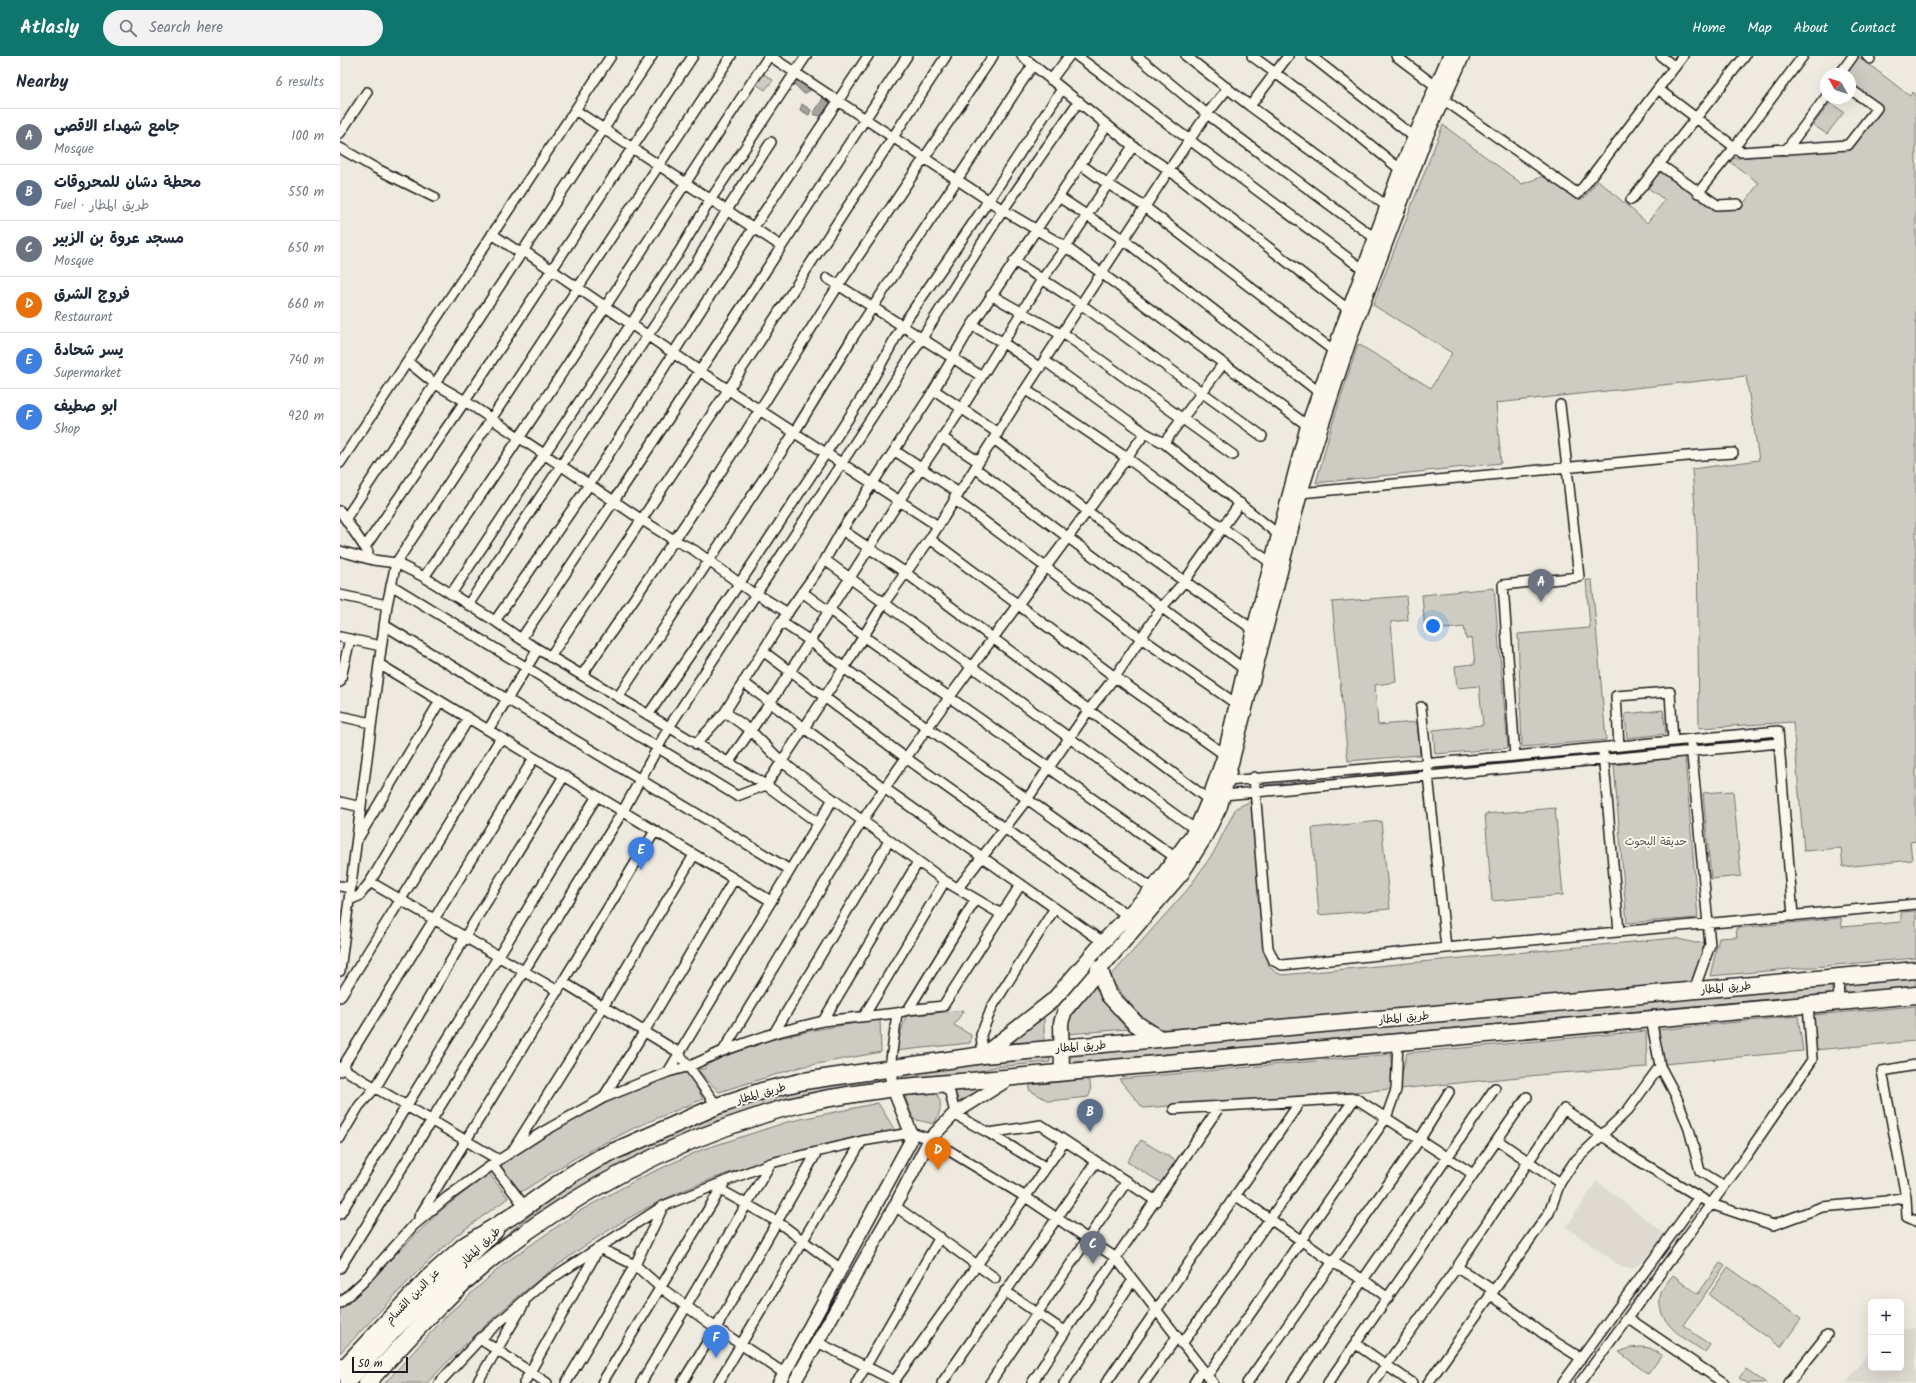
<!DOCTYPE html>
<meta charset="utf-8">
<style>
:root{--surface:#fff;--page:#f2f2f3;--text:#1f2937;--muted:#747a83;--line:#e0e1e3;--accent:#0f766e}
body{margin:0;font-family:Kalam,"Playpen Sans Arabic",sans-serif;background:var(--page);color:var(--text)}
.controls{position:absolute;right:12px;bottom:12px;display:grid;overflow:hidden;border-radius:6px;box-shadow:0 4px 16px #0002}
.controls button{width:36px;height:36px;display:grid;place-items:center;padding:0;border:0;border-bottom:1px solid var(--line);background:var(--surface);color:var(--text);font:20px sans-serif}
.compass{position:absolute;left:1480px;top:12px;width:36px;height:36px;border-radius:50%;background:var(--surface);box-shadow:0 4px 16px #0002;rotate:309deg}
.scale{position:absolute;left:12px;bottom:10px;width:56px;box-sizing:border-box;padding-left:4px;border:2px solid #1c1c1c;border-top:0;font-size:11px;line-height:14px;white-space:nowrap;color:#1c1c1c;-webkit-text-stroke:3px #fbf7ec;paint-order:stroke}
.you{position:absolute;left:1093px;top:570px;width:14px;height:14px;margin:-10px;border:3px solid #fff;border-radius:50%;background:#1a73e8;box-shadow:0 0 0 6px #1a73e833}
.badge{display:grid;place-items:center;width:26px;height:26px;border-radius:50%;background:var(--accent);color:#fff;font-size:13px;font-weight:700}
.pin{position:absolute;translate:-50% -33px;filter:drop-shadow(0 1px 2px #0008)}
.pin::after{content:'';position:absolute;top:21px;width:14px;height:12px;background:inherit;clip-path:polygon(0 0,100% 0,50% 100%)}
.list{margin:0;padding:0;list-style:none}
h2{display:flex;justify-content:space-between;align-items:center;height:52px;margin:0;padding:0 16px;font-size:17px}
h2 small{font-size:13px;font-weight:400;color:var(--muted)}
.list li{display:grid;grid-template-columns:26px 1fr auto;gap:12px;align-items:center;box-sizing:border-box;height:56px;padding:0 16px;border-top:1px solid var(--line)}
.list b{display:block;font-size:15px;white-space:nowrap}
.list p{margin:0;font-size:13px;white-space:nowrap;color:var(--muted)}
.list em{font-size:13px;font-style:normal;color:var(--muted)}
.icon{flex:none;width:22px;height:22px;fill:none;stroke:currentColor;stroke-width:2;stroke-linecap:round;stroke-linejoin:round}
.map{position:relative;flex:none;width:1576px;height:1327px;overflow:hidden}
header{display:flex;align-items:center;gap:24px;box-sizing:border-box;height:56px;padding:0 20px;background:var(--accent);color:#fff}
header strong{font-size:19px}
nav{display:flex;gap:22px;margin-inline-start:auto;font-size:14px}
.search{width:280px;height:36px;background:var(--page);display:flex;align-items:center;gap:10px;box-sizing:border-box;padding:0 14px;border-radius:22px;color:var(--muted);font-size:15px}
main{display:flex}
aside{flex:1;background:var(--surface)}
.map>svg:first-child{display:block}
.built{fill:#dedad1}
.green{fill:#ceccc2;stroke:#75746f}
.water{fill:#a6a39d;stroke:#6f6d69}
.lines{fill:none;stroke-linecap:round;stroke-linejoin:round}
.street-casing{stroke:#1c1c1c;stroke-width:12}
.secondary-casing{stroke:#1c1c1c;stroke-width:15}
.primary-casing{stroke:#1c1c1c;stroke-width:17}
.highway-casing{stroke:#1c1c1c;stroke-width:19}
.street{stroke:#fbf7ec;stroke-width:9}
.secondary{stroke:#fbf7ec;stroke-width:12}
.primary{stroke:#fbf7ec;stroke-width:14}
.highway{stroke:#fbf7ec;stroke-width:16}
.labels{text-anchor:middle;stroke-width:4;stroke-linejoin:round;paint-order:stroke}
.park-label{font-size:11px;fill:#51514e;stroke:#fbf7ec}
.street-label{font-size:11px;fill:#1c1c1c;stroke:#fbf7ec}
</style>
<header>
<strong>Atlasly</strong>
<div class="search"><svg class="icon" aria-label="search" viewBox="0 0 24 24"><circle cx="10" cy="10" r="6"/><path d="M15 15l6 6"/></svg>Search here</div>
<nav><a>Home</a><a>Map</a><a>About</a><a>Contact</a></nav>
</header>
<main>
<aside>
<h2>Nearby<small>6 results</small></h2>
<ul class="list">
<li><span class="badge" style="background:#6b7280">A</span><div><b>جامع شهداء الاقصى</b><p>Mosque</p></div><em>100 m</em></li>
<li><span class="badge" style="background:#5c6f8a">B</span><div><b>محطة دشان للمحروقات</b><p>Fuel · طريق المطار</p></div><em>550 m</em></li>
<li><span class="badge" style="background:#6b7280">C</span><div><b>مسجد عروة بن الزبير</b><p>Mosque</p></div><em>650 m</em></li>
<li><span class="badge" style="background:#e8710a">D</span><div><b>فروج الشرق</b><p>Restaurant</p></div><em>660 m</em></li>
<li><span class="badge" style="background:#3f7fe0">E</span><div><b>يسر شحادة</b><p>Supermarket</p></div><em>740 m</em></li>
<li><span class="badge" style="background:#3f7fe0">F</span><div><b>ابو صطيف</b><p>Shop</p></div><em>920 m</em></li>
</ul>
</aside>
<div class="map">
<svg width="1576" height="1327" viewBox="0 0 1576 1327">
<rect width="100%" height="100%" fill="#eeeadf"/>
<filter id="ink" filterUnits="userSpaceOnUse"><feTurbulence type="fractalNoise" baseFrequency=".025" numOctaves="2"/><feDisplacementMap in="SourceGraphic" scale="8" xChannelSelector="R" yChannelSelector="G"/><feConvolveMatrix kernelMatrix="1 2 1 2 8 2 1 2 1" color-interpolation-filters="sRGB"/></filter>
<g filter="url(#ink)">
<!-- built -->
<path class="built" d="M1257 1125 1325 1178 1304 1204 1294 1212H1283L1226 1171Z
M1576 1272V1327H1506L1531 1293V1312H1561V1274Z"/>
<!-- green -->
<path class="green" d="M1518 0 1570 40 1573 36 1576 39V785L1570 786 1572 804 1503 811 1501 792 1464 795 1453 666 1359 672 1357 478 1352 413 1419 404 1406 320 1156 347 1161 407 976 427 992 369 1018 288 1091 332 1112 297 1033 249 1103 69 1182 128 1204 120 1244 142 1258 124 1307 167 1325 144 1308 132 1321 113 1376 152 1401 151 1419 127 1386 103 1510 92 1540 51 1510 28V18H1503Z
M424 18 433 24 425 34 416 28Z
M1490 47 1504 56 1487 78 1473 69Z
M1246 524H1252L1266 684 1182 691 1178 578 1250 572Z
M1154 532 1168 692 1095 698 1093 674 1143 669 1139 630 1117 632 1115 610 1135 608 1132 582 1126 583 1124 571 1085 575 1082 539Z
M1066 540 1068 564 1051 566 1056 626 1035 629 1038 669 1077 666 1080 699 1008 705 992 546Z
M1323 654 1326 678 1287 682 1285 658Z
M1435 680 1436 682 1359 689V687Z
M1343 688V691L1270 698V695Z
M1256 696V699L1183 705V703Z
M1345 701 1358 862 1287 867 1274 709Z
M1168 704V707L1097 713V711Z
M1081 713V715L1010 721V719Z
M995 720V723L924 729V726Z
M1393 735 1401 820 1371 823 1363 737Z
M909 746 915 750 929 910 935 916 942 919 1335 882 1355 887 1369 886 1354 927 851 971C842 972 832 974 823 973 805 971 781 935 769 922L848 833 874 796 896 752Z
M1215 752 1223 839 1152 845 1145 758Z
M1041 765 1050 853 979 859 972 772Z
M1576 855V902L1370 920 1379 882 1397 881 1396 872 1501 862 1502 871 1561 866V856Z
M1576 920V930L1510 937 1504 934 1507 927Z
M1487 928 1491 930 1492 933 1489 938 729 1007 728 999Z
M755 930 777 962 787 973 727 978 729 963Z
M1576 950V985L1474 994 1473 959Z
M624 954 614 969 631 979 630 987 555 995 566 960Z
M1458 960 1463 995 1324 1008 1318 974Z
M704 962V985L670 987Z
M540 963 541 996 460 1011 379 1036 357 1013H365V1006L413 988 474 974Z
M1306 975 1307 1011 1219 1017 1058 1033 1067 997Z
M1051 998 1052 1033 803 1052 779 1023Z
M710 1001V1006L655 1011 620 1020 563 1025 562 1018C612 1012 660 1005 710 1001Z
M347 1014 363 1043 296 1071 235 1102 181 1136 160 1109 197 1084 238 1061 300 1030Z
M539 1019V1027L309 1096 241 1131 154 1188 236 1123 264 1107 379 1056 466 1030Z
M745 1023 749 1025C751 1030 752 1036 748 1041L709 1045 689 1034 690 1029Z
M645 1031V1032L617 1053 618 1042 614 1034Z
M596 1037C604 1048 600 1057 594 1068L573 1063 565 1040Z
M538 1047 556 1076C544 1077 531 1077 520 1080 497 1085 475 1092 452 1098 402 1111 349 1129 303 1154 220 1200 152 1259 87 1327H45L107 1259 165 1207 238 1156 300 1122 361 1094 447 1066Z
M801 1084 836 1105 822 1127 787 1106Z
M149 1117 168 1142 117 1179 81 1212 0 1297V1253L99 1156Z
M1380 1207 1385 1210 1343 1269 1370 1289 1365 1296C1346 1283 1313 1267 1321 1237 1323 1231 1329 1224 1333 1219L1358 1238Z
M1388 1211 1461 1263 1441 1291 1369 1239Z
M1301 1291 1310 1292 1322 1299 1308 1318 1279 1296 1290 1292Z
M1406 1313 1426 1327H1407L1399 1322Z"/>
<!-- water -->
<path class="water" d="M458 21 474 32 464 38 454 28Z
M485 39 494 45 485 59 479 60 473 58Z
M462 48 471 54 469 59 460 54Z"/>
<g class="lines">
<!-- street casing -->
<g class="street-casing">
<path id="street" d="M430 0 663 154 726 191 968 370
M682 0 793 90 829 114 1009 254
M737 0 1024 214
M797 0 867 58 1036 183
M846 0 910 50 1048 151
M912 0 1001 65 1061 114
M971 0 1074 81
M1056 0 1097 31
M1321 0 1335 11
M1527 0 1530 3
M1500 18 1513 0
M711 24 729 0
M1318 33 1401 96 1508 89 1537 52 1510 33
M1103 43 1238 138 1343 0
M910 50 948 0
M235 54 441 190
M0 77 27 36
M0 92 35 112 94 141
M1446 94 1486 41
M740 108 768 128 805 151 994 295
M1319 108 1377 149 1398 148
M1358 137 1394 92 1463 0
M719 141 784 184 980 337
M1291 144 1405 0
M152 178 179 196 184 195 361 316 598 470
M674 205 742 249 922 380
M487 222 641 320
M651 239 722 279
M632 269 662 286 700 312
M723 277 893 399
M705 305 805 377 824 387 939 479
M68 306 94 327 125 345 302 464 334 484 354 494 414 538H417L448 557
M594 334 658 377
M686 334 787 402 931 507
M603 382 639 406
M654 383 780 480 914 574
M824 387 883 308
M555 395 616 435 614 443 801 582 895 647
M0 407 271 0
M635 412 904 613
M960 437 1348 400 1393 397
M0 455 28 496
M6 462 312 0
M502 474 566 517 869 744
M590 483 775 621 885 699
M25 491 125 345 353 0
M0 495 33 504 56 507 84 521 155 565 181 583 426 729 478 767
M485 504 856 774
M84 521C204 351 313 174 429 0
M51 529 397 740 426 729 504 612 544 547 590 483 677 346 829 114 867 58 888 32
M462 536 487 554H490L523 580 836 802
M111 538 339 196 371 143 466 0
M0 539 47 549
M128 549 355 209 387 154 431 86
M155 565 249 429 414 171 528 0
M441 566 469 584 504 612 813 833
M44 569 450 814
M0 581 41 590
M181 583C312 391 438 194 567 0
M424 596 566 702 788 860
M210 601 388 334 606 0
M39 608 431 845
M242 619 378 420 498 230 653 0
M0 626 10 583
M403 626 544 732 763 886
M278 641 454 377 513 281 693 9
M1081 651 1106 892
M385 656 410 674 442 706 605 825 661 858
M308 659 399 528 486 397 526 335 562 270 649 144 722 33
M0 660 31 667
M148 674 198 593
M356 688 385 656 441 566 485 504 502 474 594 334 632 269 767 69
M1351 689 1370 889 1354 934
M1279 690 1276 640 1330 636 1333 685
M1263 697 1279 875
M1175 700 1163 529 1239 521 1220 349
M388 707 430 647 559 445 622 352 703 222 726 191 793 90
M914 721 928 892 934 905 942 909 1106 892 1576 848
M887 725 1175 700 1438 675 1453 860
M884 739 1439 687
M0 746 21 751
M19 781 100 645
M30 826 218 935
M0 830 11 832
M618 832 688 742 748 655 775 621 822 551 844 526 900 447
M9 844 19 840 30 826 129 662
M0 915 39 608 47 549 56 507 391 0
M1498 921 1499 946
M223 926 338 996 377 1050
M0 941 161 682
M568 954 636 843
M524 960 605 825
M1311 963 1320 1010 1336 1040 1349 1073 1360 1115 1384 1130
M483 965 578 806
M434 977 549 785
M383 995 522 765C612 633 711 506 805 377
M643 999 641 979 652 951 715 852
M1576 1009 1542 1015 1566 1141 1567 1161 1576 1165
M0 1011 159 1104
M550 1012 557 957
M0 1015 194 702
M328 1016 493 743
M602 1028 610 1037 615 1057 619 1061 649 1077 705 1111
M263 1042 304 976 394 823
M834 1053 1015 1042 1133 1118
M649 1077 701 1069 816 1145
M0 1082 19 1050 36 1031 125 881 224 720
M1157 1084 1220 1127
M173 1094 263 951 354 799
M153 1109 185 1151
M379 1133 438 1166 501 1213
M895 1139 994 1207 1024 1224 1048 1242
M555 1150 655 1222
M0 1158 257 740
M79 1161 315 775
M1117 1211 1153 1234
M0 1212 283 755 329 671 541 347 663 154 739 45
M665 1235 725 1276
M1150 1238 1209 1282 1241 1302
M0 1247 23 1226 73 1170 106 1142 159 1104 201 1077 263 1042 328 1016 350 1010 383 995 434 977 483 965 557 957 568 954 603 950 681 828
M1288 1262 1384 1327
M140 1283 207 1327
M477 1286 555 1325
M842 1288 1015 1042
M1016 1288 1072 1327
M867 1320 1046 1062 1056 1034 1058 985
M99 1327 140 1283 203 1228 323 1150 431 1107 522 1085 571 1077 590 1083 684 1140 776 1202 873 1327
M137 1327 184 1248
M184 1327 259 1192 295 1209 320 1231 376 1272 444 1317
M226 1327 295 1209 322 1153
M262 1327 385 1126
M301 1327 431 1107
M342 1327 376 1272 477 1096
M378 1327 522 1085
M516 1327 600 1181
M553 1327 725 1085
M602 1327 756 1106
M650 1327 787 1125
M692 1327 725 1276 880 1050
M724 1327 793 1224
M766 1327 960 1046
M804 1327 837 1281
M854 1327 862 1314
M907 1327 1080 1083 1109 1036
M952 1327 1155 1032
M988 1327 1187 1041
M1033 1327 1117 1211 1224 1053 1296 1103 1371 1148 1404 1103 1472 1004 1468 949
M1088 1327 1209 1157 1220 1127 1234 1106 1288 1054 1320 1010
M1223 1327 1359 1141
M1240 1327 1371 1148 1433 1169 1482 1151 1546 1145 1566 1141
M1449 1327 1487 1279"/>
</g>
<!-- secondary casing -->
<g class="secondary-casing">
<path id="secondary" d="M439 1327 570 1086 571 1077 553 1032 550 1012
M454 1327 555 1150 590 1083 615 1057 671 1022"/>
</g>
<!-- primary casing -->
<g class="primary-casing">
<path id="primary" d="M643 999 713 944 763 886 813 833 856 774 869 744 885 699 914 574 968 370 1003 271 1061 114 1110 0
M722 1016 721 967 725 954 842 817 863 784 880 750 960 437 981 370 1011 278 1085 81 1122 0
M7 1327 53 1276 156 1175"/>
</g>
<!-- highway casing -->
<g class="highway-casing">
<path id="highway" d="M759 913 769 939 795 967 820 983
M0 1316 88 1222 125 1189 172 1160 232 1118 261 1101 377 1050 422 1035 464 1025 643 999 1576 914
M27 1327C67 1284 106 1239 152 1202 233 1137 327 1089 425 1058 467 1044 510 1039 553 1032L1576 939"/>
</g>
<!-- street -->
<use href="#street" class="street"/>
<!-- secondary -->
<use href="#secondary" class="secondary"/>
<!-- primary -->
<use href="#primary" class="primary"/>
<!-- highway -->
<use href="#highway" class="highway"/>
</g>
</g>
<g class="labels">
<!-- park labels -->
<g class="park-label">
<text x="1316" y="789">حديقة البحوث</text>
</g>
<!-- street labels -->
<g class="street-label">
<text transform="translate(1386 931) rotate(-5)" y="4">طريق المطار</text>
<text transform="translate(1064 961) rotate(-5)" y="4">طريق المطار</text>
<text transform="translate(741 990) rotate(-4)" y="4">طريق المطار</text>
<text transform="translate(421 1037) rotate(-16)" y="4">طريق المطار</text>
<text transform="translate(140 1190) rotate(-44)" y="4">طريق المطار</text>
<text transform="translate(72 1240) rotate(-46)" y="4">عز الدين القسام</text>
</g>
</g>
</svg>
<div class="controls">
<button>+</button>
<button>−</button>
</div>
<svg class="compass" viewBox="-18 -18 36 36"><path d="M0-13l5 13h-10z" fill="#e53935"/><path d="M0 13l5-13h-10z" fill="#747a83"/></svg>
<div class="scale">50 m</div>
<div class="you"></div>
<div class="pin badge" style="left:1201px;top:546px;background:#6b7280">A</div>
<div class="pin badge" style="left:750px;top:1076px;background:#5c6f8a">B</div>
<div class="pin badge" style="left:753px;top:1208px;background:#6b7280">C</div>
<div class="pin badge" style="left:598px;top:1114px;background:#e8710a">D</div>
<div class="pin badge" style="left:301px;top:814px;background:#3f7fe0">E</div>
<div class="pin badge" style="left:376px;top:1302px;background:#3f7fe0">F</div>
</div>
</main>
